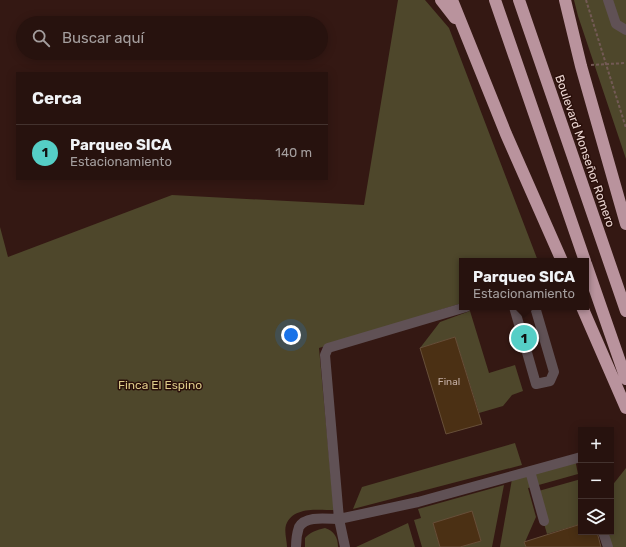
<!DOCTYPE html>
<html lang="es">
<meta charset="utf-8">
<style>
:root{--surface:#27120e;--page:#2f1b17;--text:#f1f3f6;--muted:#a49e9e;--line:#43322e;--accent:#55cec6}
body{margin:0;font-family:Rubik,sans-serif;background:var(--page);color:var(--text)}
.controls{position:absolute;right:12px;bottom:12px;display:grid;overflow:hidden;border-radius:0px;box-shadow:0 2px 10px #0003}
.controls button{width:36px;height:36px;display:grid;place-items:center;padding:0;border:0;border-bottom:1px solid var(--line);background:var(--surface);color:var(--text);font:20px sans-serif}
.you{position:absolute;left:291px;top:335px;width:14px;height:14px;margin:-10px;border:3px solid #fff;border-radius:50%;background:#1a73e8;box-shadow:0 0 0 6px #1a73e833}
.badge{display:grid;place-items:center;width:26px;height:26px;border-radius:50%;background:var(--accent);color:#111;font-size:13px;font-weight:700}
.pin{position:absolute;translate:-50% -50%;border:2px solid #fff;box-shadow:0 1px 4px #0006}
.popup{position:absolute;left:459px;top:258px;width:130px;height:52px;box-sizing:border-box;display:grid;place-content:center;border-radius:0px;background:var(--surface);filter:drop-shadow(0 1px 3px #0005);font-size:13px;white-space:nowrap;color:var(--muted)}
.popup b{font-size:15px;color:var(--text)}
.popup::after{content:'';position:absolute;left:50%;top:100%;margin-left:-8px;border:8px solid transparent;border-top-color:var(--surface)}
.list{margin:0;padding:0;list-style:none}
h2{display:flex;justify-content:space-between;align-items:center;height:52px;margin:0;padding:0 16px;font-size:17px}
h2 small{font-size:13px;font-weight:400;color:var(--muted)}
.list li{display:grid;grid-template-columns:26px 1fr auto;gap:12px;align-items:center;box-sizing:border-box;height:56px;padding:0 16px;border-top:1px solid var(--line)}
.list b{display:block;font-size:15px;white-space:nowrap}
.list p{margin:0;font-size:13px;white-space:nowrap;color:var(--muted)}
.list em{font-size:13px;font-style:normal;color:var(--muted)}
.icon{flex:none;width:22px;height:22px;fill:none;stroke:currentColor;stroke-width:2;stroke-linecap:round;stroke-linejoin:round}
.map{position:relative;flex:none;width:626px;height:547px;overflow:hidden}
.search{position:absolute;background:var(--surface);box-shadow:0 2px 10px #0003;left:16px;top:16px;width:312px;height:44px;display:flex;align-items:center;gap:10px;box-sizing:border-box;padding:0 14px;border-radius:22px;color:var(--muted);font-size:15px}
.panel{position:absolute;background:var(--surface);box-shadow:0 2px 10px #0003;left:16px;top:72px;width:312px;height:108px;border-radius:0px}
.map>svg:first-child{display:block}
.green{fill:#4e472b}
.building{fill:#4b3014;stroke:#674f39}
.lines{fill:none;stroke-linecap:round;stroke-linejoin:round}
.path{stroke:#735a55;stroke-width:2;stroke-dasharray:3 2;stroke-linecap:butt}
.minor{stroke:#605155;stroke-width:10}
.highway{stroke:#b9939d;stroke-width:12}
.labels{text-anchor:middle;stroke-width:3;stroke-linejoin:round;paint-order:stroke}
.number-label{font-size:10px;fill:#c2aca2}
.street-label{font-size:12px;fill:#ead5d1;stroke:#2a0f0a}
.park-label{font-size:12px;fill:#dcca88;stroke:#2a0f0a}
</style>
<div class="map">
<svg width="626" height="547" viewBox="0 0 626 547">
<rect width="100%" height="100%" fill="#341813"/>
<!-- green -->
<path class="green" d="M398 0H425L449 28 538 261H462V303L319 348 334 510C318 510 293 506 286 525 284 531 287 541 287 547H0V227L8 257 172 195 364 205Z
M574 0H626V159L578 16Z
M470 311 489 373 515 365 523 391 512 395 503 406 479 413 455 337 420 348 440 322Z
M515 443 522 465 353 509 362 487Z
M575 459 578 474 528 488 536 517 525 542 526 547H500L512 479Z
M626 468V547H609L605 532H611V487Z
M581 479V524L547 534 535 492Z
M504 485 492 547H460L481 541 472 512 433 523 440 547H422L414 520 421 518 418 509Z
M408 523 415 547H356Z
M325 528C334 531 338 537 338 547H305V538C310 532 317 530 325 528Z"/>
<!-- building -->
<path class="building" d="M455 337 482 424 446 434 420 348Z
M472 511 481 541 460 547H440L433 523Z
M581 524V532H597L601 547H526L524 542Z"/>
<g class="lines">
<!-- path -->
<path class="path" d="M586 0 626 128
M591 65 626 63"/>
<!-- minor -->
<path class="minor" d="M608 0 616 24 626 30
M466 307 328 348 325 355 339 519 418 502 581 457
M514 307 536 384 550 381 554 372 535 307
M530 471 544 521
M603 532 608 547
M296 547C296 541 297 533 299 527 306 515 328 519 339 519L345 547"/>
<!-- highway -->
<path class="highway" d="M441 0 455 18
M452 0 506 134 562 261
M495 0 585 261
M519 0 626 311
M565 0 581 66 626 224
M586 264 626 379
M582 307 626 408"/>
</g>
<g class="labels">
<!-- number labels -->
<g class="number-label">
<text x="449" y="385">Final</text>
</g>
<!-- street labels -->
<g class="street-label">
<text transform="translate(585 151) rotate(71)" y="4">Boulevard Monseñor Romero</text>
</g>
<!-- park labels -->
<g class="park-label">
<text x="160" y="389">Finca El Espino</text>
</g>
</g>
</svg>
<div class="controls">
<button>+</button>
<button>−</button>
<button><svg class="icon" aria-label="layers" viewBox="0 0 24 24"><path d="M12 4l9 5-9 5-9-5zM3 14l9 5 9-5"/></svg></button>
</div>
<div class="you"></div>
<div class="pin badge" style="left:524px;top:338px">1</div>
<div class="popup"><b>Parqueo SICA</b>Estacionamiento</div>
<div class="search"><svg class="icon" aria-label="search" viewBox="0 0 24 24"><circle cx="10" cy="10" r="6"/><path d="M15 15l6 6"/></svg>Buscar aquí</div>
<section class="panel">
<h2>Cerca<small></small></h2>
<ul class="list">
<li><span class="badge">1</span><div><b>Parqueo SICA</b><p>Estacionamiento</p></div><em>140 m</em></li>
</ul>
</section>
</div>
